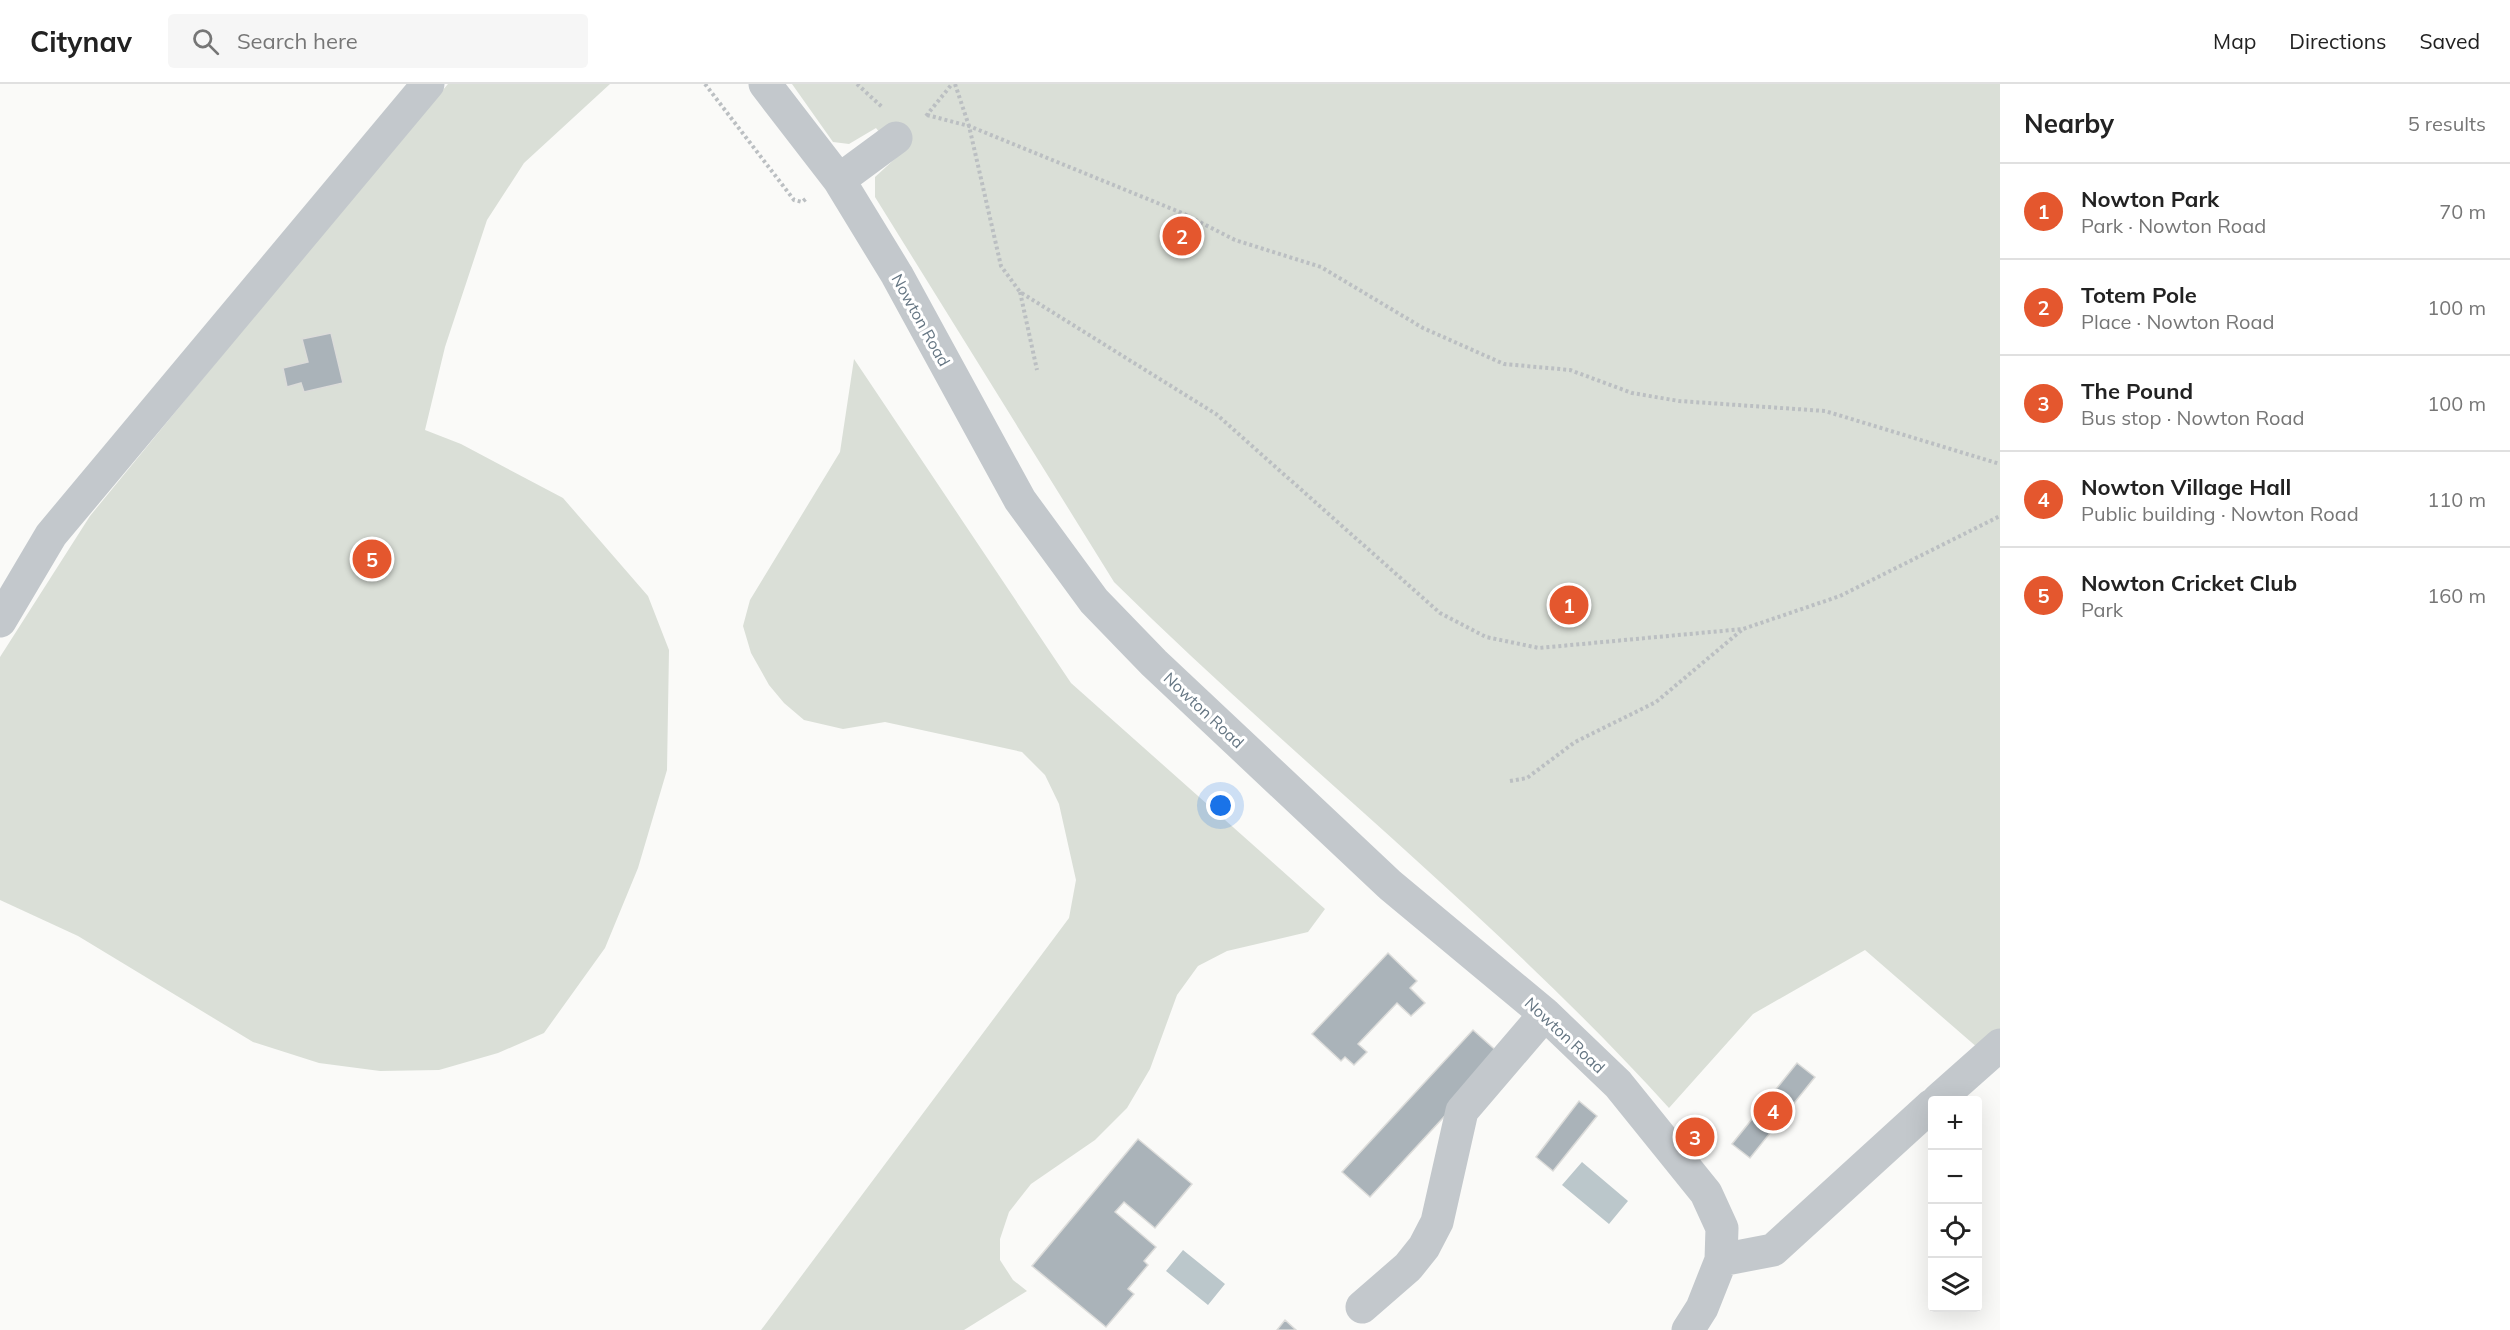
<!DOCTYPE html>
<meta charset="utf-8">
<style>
:root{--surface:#fff;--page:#f6f6f6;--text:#222;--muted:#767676;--line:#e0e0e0;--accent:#e4572e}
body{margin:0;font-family:Mulish,sans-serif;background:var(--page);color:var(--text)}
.controls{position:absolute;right:18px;bottom:18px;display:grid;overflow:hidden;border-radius:6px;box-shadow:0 6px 24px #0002}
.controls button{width:54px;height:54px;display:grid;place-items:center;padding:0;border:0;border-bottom:2px solid var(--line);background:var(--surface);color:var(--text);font:30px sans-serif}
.you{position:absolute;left:1221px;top:722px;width:21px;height:21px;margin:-15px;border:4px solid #fff;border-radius:50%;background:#1a73e8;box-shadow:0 0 0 9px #1a73e833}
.badge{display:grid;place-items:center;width:39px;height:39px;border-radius:50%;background:var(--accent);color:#fff;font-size:20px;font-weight:700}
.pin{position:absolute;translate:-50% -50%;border:3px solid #fff;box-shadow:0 2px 6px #0006}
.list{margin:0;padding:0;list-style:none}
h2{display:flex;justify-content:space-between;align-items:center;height:78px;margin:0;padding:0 24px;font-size:26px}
h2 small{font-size:20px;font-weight:400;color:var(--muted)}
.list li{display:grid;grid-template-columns:39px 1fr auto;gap:18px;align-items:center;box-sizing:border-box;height:96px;padding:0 24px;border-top:2px solid var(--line)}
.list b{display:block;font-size:22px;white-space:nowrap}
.list p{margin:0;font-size:20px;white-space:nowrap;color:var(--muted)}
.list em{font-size:20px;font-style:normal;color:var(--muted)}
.icon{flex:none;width:33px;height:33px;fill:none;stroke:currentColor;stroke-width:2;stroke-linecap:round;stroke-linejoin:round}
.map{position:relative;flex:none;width:2000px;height:1246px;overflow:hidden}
header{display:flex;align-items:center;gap:36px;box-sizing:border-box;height:84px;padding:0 30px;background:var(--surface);border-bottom:2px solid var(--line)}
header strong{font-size:28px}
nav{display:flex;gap:33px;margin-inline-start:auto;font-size:21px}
.search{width:420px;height:54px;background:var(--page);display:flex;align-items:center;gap:15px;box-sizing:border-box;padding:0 21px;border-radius:6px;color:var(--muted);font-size:22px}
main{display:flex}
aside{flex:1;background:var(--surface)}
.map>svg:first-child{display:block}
.green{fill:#dadfd7}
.water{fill:#bbc7cb}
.building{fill:#aab3b9;stroke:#dcdcda;stroke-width:1.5}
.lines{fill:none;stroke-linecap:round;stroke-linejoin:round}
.path{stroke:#bbbfc2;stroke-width:4;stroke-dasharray:3 3;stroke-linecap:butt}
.minor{stroke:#c3c8cc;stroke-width:33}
.labels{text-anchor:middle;stroke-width:6;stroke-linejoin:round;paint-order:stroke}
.street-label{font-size:16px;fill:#657683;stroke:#fff}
</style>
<header>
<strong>Citynav</strong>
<div class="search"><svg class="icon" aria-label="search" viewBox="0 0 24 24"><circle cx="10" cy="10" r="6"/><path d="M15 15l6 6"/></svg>Search here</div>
<nav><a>Map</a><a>Directions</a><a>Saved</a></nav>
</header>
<main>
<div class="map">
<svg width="2000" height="1246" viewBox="0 0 2000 1246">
<rect width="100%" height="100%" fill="#fafaf8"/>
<!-- green -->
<path class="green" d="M448 0H610L524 79 487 136 445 263 425 346 461 360 563 414 648 512 669 566 667 686 638 784 605 864 544 949 498 969 439 986 380 987 319 979 253 958 78 852 0 816V573L90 432 318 154Z
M792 0H2000V956L1986 971 1865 866 1753 930 1669 1024C1498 835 1295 677 1114 498L875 113V93L898 72 876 44 849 60 833 58Z
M854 275 1071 599 1325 825 1308 848 1227 867 1198 882 1177 911 1150 985 1127 1024 1095 1056 1031 1100 1009 1128 1000 1155V1176L1013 1196 1027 1207 964 1246H761L1069 834 1076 796 1059 720 1045 691 1022 668 885 638 843 645 804 636 784 619 769 601 751 569 743 542 750 516 840 368Z"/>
<!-- water -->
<path class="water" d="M1582 1078 1628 1117 1609 1140 1562 1101Z
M1183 1166 1225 1200 1208 1221 1166 1187Z"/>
<!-- building -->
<path class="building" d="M331 249 343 299 304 308 301 299 287 303 283 284 308 278 302 255Z
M1388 869 1417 897 1410 904 1425 919 1411 932 1397 919 1358 960 1367 968 1354 981 1345 973 1341 977 1312 950Z
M1473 946 1501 971 1370 1113 1342 1088Z
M1797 979 1815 993 1750 1074 1732 1060Z
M1579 1017 1597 1032 1553 1087 1536 1073Z
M1138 1055 1192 1100 1155 1144 1124 1118 1115 1128 1156 1163 1144 1177 1148 1181 1128 1205 1134 1210 1106 1243 1032 1182Z
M1285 1236 1296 1246H1277Z"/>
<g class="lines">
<!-- path -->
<path class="path" d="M705 0 794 116 802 118 807 114
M857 0 882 23
M955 0 969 42 1001 182 1020 208 1216 330 1440 529 1486 553 1539 564 1743 545 1840 512 2000 432
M927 31 969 42 1182 129 1235 156 1321 183 1423 244 1504 280 1570 286 1632 309 1679 317 1825 327 2000 380
M926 32 952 0
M1020 208 1037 286
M1510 697 1527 694 1575 658 1656 618 1743 545"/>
<!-- minor -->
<path class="minor" d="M765 0 839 96 897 191 1020 416 1094 517 1154 579 1390 801 1545 930 1618 1000 1706 1109 1722 1144 1721 1176 1702 1224 1688 1246
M839 96 896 54
M0 537 51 451 428 0
M1938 1016 2000 961
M1721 1176 1773 1166 1932 1021
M1362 1223 1408 1183 1424 1163 1437 1138 1462 1027 1545 930"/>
</g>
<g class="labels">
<!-- street labels -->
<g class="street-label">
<text transform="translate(921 236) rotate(61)" y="6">Nowton Road</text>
<text transform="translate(1204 626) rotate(43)" y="6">Nowton Road</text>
<text transform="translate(1565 951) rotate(43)" y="6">Nowton Road</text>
</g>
</g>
</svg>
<div class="controls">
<button>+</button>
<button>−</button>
<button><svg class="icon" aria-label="locate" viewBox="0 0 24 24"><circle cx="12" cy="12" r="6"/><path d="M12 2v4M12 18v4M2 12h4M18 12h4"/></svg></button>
<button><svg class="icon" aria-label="layers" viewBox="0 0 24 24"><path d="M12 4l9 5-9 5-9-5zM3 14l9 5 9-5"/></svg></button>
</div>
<div class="you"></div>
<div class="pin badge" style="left:1569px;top:521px">1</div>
<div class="pin badge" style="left:1182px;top:152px">2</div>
<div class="pin badge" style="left:1695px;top:1053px">3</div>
<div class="pin badge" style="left:1773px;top:1027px">4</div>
<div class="pin badge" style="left:372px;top:475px">5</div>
</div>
<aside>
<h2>Nearby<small>5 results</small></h2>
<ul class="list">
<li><span class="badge">1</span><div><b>Nowton Park</b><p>Park · Nowton Road</p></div><em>70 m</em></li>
<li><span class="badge">2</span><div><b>Totem Pole</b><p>Place · Nowton Road</p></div><em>100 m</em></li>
<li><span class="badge">3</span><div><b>The Pound</b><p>Bus stop · Nowton Road</p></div><em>100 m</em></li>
<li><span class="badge">4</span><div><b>Nowton Village Hall</b><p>Public building · Nowton Road</p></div><em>110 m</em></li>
<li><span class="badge">5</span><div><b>Nowton Cricket Club</b><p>Park</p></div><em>160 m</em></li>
</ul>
</aside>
</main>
